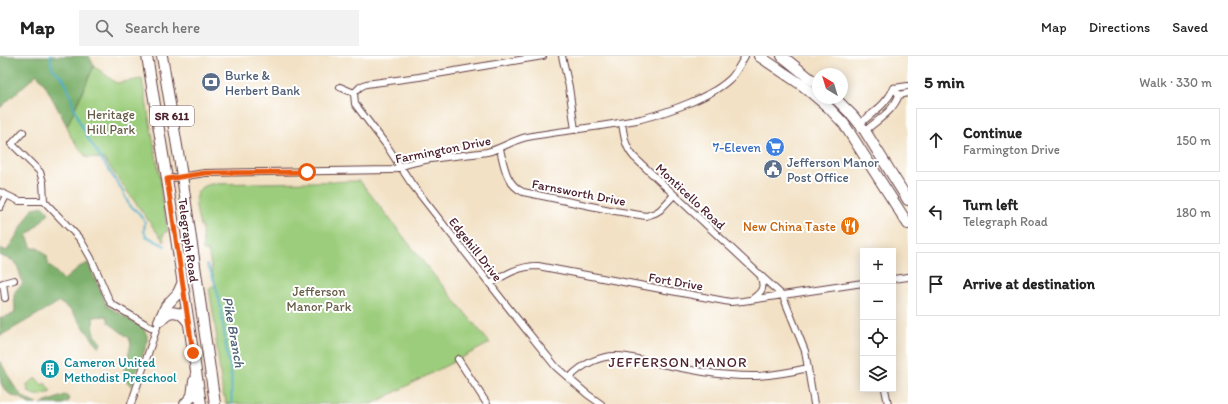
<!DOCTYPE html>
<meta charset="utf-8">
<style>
:root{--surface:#fff;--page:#f2f2f2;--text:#222;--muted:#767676;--line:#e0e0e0}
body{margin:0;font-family:Itim,sans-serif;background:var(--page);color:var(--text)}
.controls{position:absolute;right:12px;bottom:12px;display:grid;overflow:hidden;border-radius:0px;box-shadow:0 2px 10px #0003}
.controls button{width:36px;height:36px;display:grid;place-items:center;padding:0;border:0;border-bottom:1px solid var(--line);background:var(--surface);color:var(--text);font:20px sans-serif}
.compass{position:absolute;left:812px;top:12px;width:36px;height:36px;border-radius:50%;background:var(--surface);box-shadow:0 2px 10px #0003;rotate:322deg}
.stop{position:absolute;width:12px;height:12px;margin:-9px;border:3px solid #ea580c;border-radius:50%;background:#fff}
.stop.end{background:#ea580c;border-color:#fff;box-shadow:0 1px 4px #0008}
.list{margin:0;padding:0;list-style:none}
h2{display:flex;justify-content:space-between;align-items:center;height:52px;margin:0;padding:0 16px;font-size:17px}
h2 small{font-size:13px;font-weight:400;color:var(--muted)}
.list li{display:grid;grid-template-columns:26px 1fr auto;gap:12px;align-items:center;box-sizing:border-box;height:64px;margin:0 8px 8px;padding:0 8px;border:1px solid var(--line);border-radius:0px}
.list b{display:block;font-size:15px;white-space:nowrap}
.list p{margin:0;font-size:13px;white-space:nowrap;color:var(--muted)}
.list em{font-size:13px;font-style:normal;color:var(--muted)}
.icon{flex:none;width:22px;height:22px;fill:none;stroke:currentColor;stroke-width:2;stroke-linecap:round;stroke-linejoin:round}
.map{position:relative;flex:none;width:908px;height:348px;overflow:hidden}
header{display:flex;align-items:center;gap:24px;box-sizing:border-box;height:56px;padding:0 20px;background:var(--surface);border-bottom:1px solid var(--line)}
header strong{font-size:19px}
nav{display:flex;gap:22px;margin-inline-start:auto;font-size:14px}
.search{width:280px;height:36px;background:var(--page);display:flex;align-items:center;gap:10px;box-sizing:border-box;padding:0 14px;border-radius:0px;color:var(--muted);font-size:15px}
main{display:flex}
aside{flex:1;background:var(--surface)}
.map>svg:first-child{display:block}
.green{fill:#9ccd7c;stroke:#737654}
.forest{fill:#7db06c;stroke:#64684c}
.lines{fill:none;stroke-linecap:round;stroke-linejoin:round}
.stream{stroke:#49aec8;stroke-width:2}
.street-casing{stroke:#633c42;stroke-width:8}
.primary-casing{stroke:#633c42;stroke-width:12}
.street{stroke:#fff;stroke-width:6}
.primary{stroke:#fff;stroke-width:10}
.route{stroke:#ea580c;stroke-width:5}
.labels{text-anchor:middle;stroke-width:4;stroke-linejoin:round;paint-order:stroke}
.shield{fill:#fff;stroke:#80626b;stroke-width:1}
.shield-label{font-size:12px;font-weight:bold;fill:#4a1f2b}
.service-label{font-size:13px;fill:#4e5e75;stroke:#fff;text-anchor:start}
.park-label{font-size:13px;fill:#675c47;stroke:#fff}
.shop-label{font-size:13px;fill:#366cbe;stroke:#fff;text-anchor:end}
.street-label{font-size:13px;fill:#4a1f2b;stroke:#fff}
.food-label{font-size:13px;fill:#c56008;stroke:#fff;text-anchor:end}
.culture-label{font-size:13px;fill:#0d838f;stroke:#fff;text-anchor:start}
.water-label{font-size:14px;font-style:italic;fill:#4a5f72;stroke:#fff}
.neighbourhood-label{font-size:14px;letter-spacing:1px;fill:#4a1f2b;stroke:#fff}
</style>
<header>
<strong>Map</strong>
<div class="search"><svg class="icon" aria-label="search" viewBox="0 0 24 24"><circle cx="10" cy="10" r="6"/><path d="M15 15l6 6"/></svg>Search here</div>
<nav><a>Map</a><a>Directions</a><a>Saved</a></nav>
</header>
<main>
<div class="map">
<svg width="908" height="348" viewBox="0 0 908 348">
<rect width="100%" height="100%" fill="#fff"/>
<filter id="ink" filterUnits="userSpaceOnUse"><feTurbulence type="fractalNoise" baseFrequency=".025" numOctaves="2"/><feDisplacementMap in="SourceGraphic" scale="8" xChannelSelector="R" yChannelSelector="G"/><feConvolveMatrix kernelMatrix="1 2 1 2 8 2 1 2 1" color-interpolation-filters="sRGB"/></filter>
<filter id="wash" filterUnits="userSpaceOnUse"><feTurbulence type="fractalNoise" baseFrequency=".012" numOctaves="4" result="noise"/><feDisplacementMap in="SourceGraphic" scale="16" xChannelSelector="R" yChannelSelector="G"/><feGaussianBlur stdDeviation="0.9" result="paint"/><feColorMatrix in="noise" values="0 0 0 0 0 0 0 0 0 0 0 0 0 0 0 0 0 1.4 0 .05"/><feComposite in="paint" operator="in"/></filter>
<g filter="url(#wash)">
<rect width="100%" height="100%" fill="#f2e1c4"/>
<!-- green -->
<path class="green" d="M94 10 116 27 142 23 162 132 160 133 168 175 163 178 164 186 104 103 86 101 71 81 67 70Z
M360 125 424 207 490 287 372 348H226L225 340H223L216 285 217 282 209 232 215 229 208 195H203L202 170H200C197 154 188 133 211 128Z
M36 322 42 329 45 327 51 336C43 339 35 342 28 335L29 334 26 329Z"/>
<!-- forest -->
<path class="forest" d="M0 0H89L94 10 67 70 45 29 37 18 0 52Z
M43 150 49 157 27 180 32 192H38L47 200 48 208 64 224 79 211 88 207 107 250 143 272 147 279V287L132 330 124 323V315L131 288 129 282 109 267 107 260 93 261 94 279 101 287 99 292 71 254 59 246 0 280V262L14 258C18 247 7 238 23 228 20 221 19 208 12 204 8 202 4 202 0 199V192L7 195 33 152Z
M0 305C10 322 17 343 38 348H29L20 341C12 342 4 335 1 327 0 322 0 311 0 305Z
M65 339 68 341 69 345 63 348H41Z"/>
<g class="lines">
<!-- stream -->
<path class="stream" d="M51 0V7L53 13 63 22 67 30 79 65 89 84 122 134 129 149 138 156 145 166 144 175 146 180 165 190
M207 209C222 234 223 276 228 305 234 315 230 336 232 348"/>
</g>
</g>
<g filter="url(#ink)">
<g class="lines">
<!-- street casing -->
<g class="street-casing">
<path id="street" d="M562 0 569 31 575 74
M340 31 354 37
M894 32 908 30
M354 37 355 48 387 90 411 127 511 255 556 311 587 338 601 348
M354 37 360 31 366 28 419 21 543 0
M899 39 908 37
M622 67C624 80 625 91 634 101L760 219 783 240 805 295 814 348
M860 68C874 55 885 50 894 32
M865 75C877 64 893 56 899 39L894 32
M23 76 12 88 40 116 43 126 44 145
M500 93C504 110 506 128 523 136L615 155 646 160 655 157 660 154 674 139
M167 123 205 117 392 114C419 101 457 101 487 96 501 93 513 84 527 81 565 74 603 71 641 63 668 56 713 41 732 21 737 15 741 7 745 0
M0 136 19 145H44
M44 145 80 183 91 202 110 246 113 249 156 274
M0 151 6 140
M893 223 908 221
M3 227 14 224
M0 228 3 227 5 242
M490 228C506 218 519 210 538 210L730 246 743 245 863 227
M751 244C761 236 765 234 761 221
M458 303 487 348
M569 322C585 306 604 297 627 301 669 309 713 321 757 320 774 319 791 316 808 312
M885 333 888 348
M131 348 157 271"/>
</g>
<!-- primary casing -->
<g class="primary-casing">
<path id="primary" d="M147 0 167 123 201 348
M162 0 182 120 215 348
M759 0 802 29 829 52 844 68 908 168
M782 0 818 29
M835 42 853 60 865 75 908 144
M161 264C169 253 180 254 188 266
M159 265 166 250 178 237 182 228
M185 348 192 340 194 325"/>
</g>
<!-- street -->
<use href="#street" class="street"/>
<!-- primary -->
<use href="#primary" class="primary"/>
</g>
</g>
<g class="lines" filter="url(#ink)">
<!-- route -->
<path class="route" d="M193 297 167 123 205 117 307 116"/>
</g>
<!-- icons -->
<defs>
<g id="bank-disc" transform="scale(1)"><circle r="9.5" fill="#5c6f8a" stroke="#fff"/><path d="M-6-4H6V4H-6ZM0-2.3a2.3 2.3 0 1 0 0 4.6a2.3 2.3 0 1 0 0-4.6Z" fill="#fff"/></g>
<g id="supermarket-disc" transform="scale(1)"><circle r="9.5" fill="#3f7fe0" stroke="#fff"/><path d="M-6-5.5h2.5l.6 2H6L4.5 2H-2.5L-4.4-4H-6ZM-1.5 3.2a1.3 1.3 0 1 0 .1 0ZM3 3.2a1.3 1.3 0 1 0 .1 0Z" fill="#fff"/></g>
<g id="civic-disc" transform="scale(1)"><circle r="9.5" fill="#5c6f8a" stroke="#fff"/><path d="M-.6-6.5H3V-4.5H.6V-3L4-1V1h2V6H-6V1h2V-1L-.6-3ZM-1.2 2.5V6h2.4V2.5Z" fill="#fff"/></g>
<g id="restaurant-disc" transform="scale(1)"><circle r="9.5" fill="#e8710a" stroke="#fff"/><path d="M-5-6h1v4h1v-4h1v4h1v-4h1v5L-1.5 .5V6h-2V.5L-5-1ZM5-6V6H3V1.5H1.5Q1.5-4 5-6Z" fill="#fff"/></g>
<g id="building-disc" transform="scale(1)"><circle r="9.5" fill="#0f9aa8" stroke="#fff"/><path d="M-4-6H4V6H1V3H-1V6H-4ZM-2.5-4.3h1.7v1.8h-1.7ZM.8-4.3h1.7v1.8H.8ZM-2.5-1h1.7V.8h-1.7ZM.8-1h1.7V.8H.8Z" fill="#fff"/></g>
</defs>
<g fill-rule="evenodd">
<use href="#bank-disc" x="211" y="26"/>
<use href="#supermarket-disc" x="775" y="91"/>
<use href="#civic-disc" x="773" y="113"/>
<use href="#restaurant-disc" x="850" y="170"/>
<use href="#building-disc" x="50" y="313"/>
</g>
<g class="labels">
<!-- shield labels -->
<rect class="shield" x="150" y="50" width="44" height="20" rx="3"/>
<g class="shield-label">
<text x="172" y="64">SR 611</text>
</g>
<!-- service labels -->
<g class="service-label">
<text x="225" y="24">Burke &amp;<tspan x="225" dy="15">Herbert Bank</tspan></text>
<text x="787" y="111">Jefferson Manor<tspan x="787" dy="15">Post Office</tspan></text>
</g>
<!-- park labels -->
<g class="park-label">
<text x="111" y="63">Heritage<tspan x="111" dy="15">Hill Park</tspan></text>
<text x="319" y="240">Jefferson<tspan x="319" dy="15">Manor Park</tspan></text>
</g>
<!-- shop labels -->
<g class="shop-label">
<text x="761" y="96">7-Eleven</text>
</g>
<!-- street labels -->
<g class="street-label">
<text transform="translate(443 93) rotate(-11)" y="5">Farmington Drive</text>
<text transform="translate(579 136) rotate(11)" y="5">Farnsworth Drive</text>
<text transform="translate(691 140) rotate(43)" y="5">Monticello Road</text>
<text transform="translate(189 184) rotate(82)" y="5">Telegraph Road</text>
<text transform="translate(476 193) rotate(52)" y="5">Edgehill Drive</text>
<text transform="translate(676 225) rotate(10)" y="5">Fort Drive</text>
</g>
<!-- food labels -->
<g class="food-label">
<text x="836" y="175">New China Taste</text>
</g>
<!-- culture labels -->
<g class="culture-label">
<text x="64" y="311">Cameron United<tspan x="64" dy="15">Methodist Preschool</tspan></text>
</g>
<!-- water labels -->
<g class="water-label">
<text transform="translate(234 276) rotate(80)" y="5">Pike Branch</text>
</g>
<!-- neighbourhood labels -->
<g class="neighbourhood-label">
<text x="678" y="311">JEFFERSON MANOR</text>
</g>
</g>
</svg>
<div class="controls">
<button>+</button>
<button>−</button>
<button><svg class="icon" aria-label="locate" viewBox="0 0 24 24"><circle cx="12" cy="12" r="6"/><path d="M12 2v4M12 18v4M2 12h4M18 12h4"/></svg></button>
<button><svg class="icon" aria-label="layers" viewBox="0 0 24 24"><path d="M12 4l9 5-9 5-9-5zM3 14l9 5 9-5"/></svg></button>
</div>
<svg class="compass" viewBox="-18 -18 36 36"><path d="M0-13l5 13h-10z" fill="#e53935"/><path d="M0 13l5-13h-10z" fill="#767676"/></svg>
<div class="stop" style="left:307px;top:116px"></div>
<div class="stop end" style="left:193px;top:297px"></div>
</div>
<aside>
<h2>5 min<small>Walk · 330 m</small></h2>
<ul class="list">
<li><svg class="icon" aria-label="ahead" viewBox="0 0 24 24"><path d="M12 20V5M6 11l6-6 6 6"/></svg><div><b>Continue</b><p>Farmington Drive</p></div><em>150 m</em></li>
<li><svg class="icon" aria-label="left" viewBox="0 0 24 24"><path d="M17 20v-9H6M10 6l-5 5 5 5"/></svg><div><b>Turn left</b><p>Telegraph Road</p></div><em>180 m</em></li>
<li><svg class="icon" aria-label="arrive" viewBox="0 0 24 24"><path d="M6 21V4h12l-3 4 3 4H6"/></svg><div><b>Arrive at destination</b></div></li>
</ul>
</aside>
</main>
